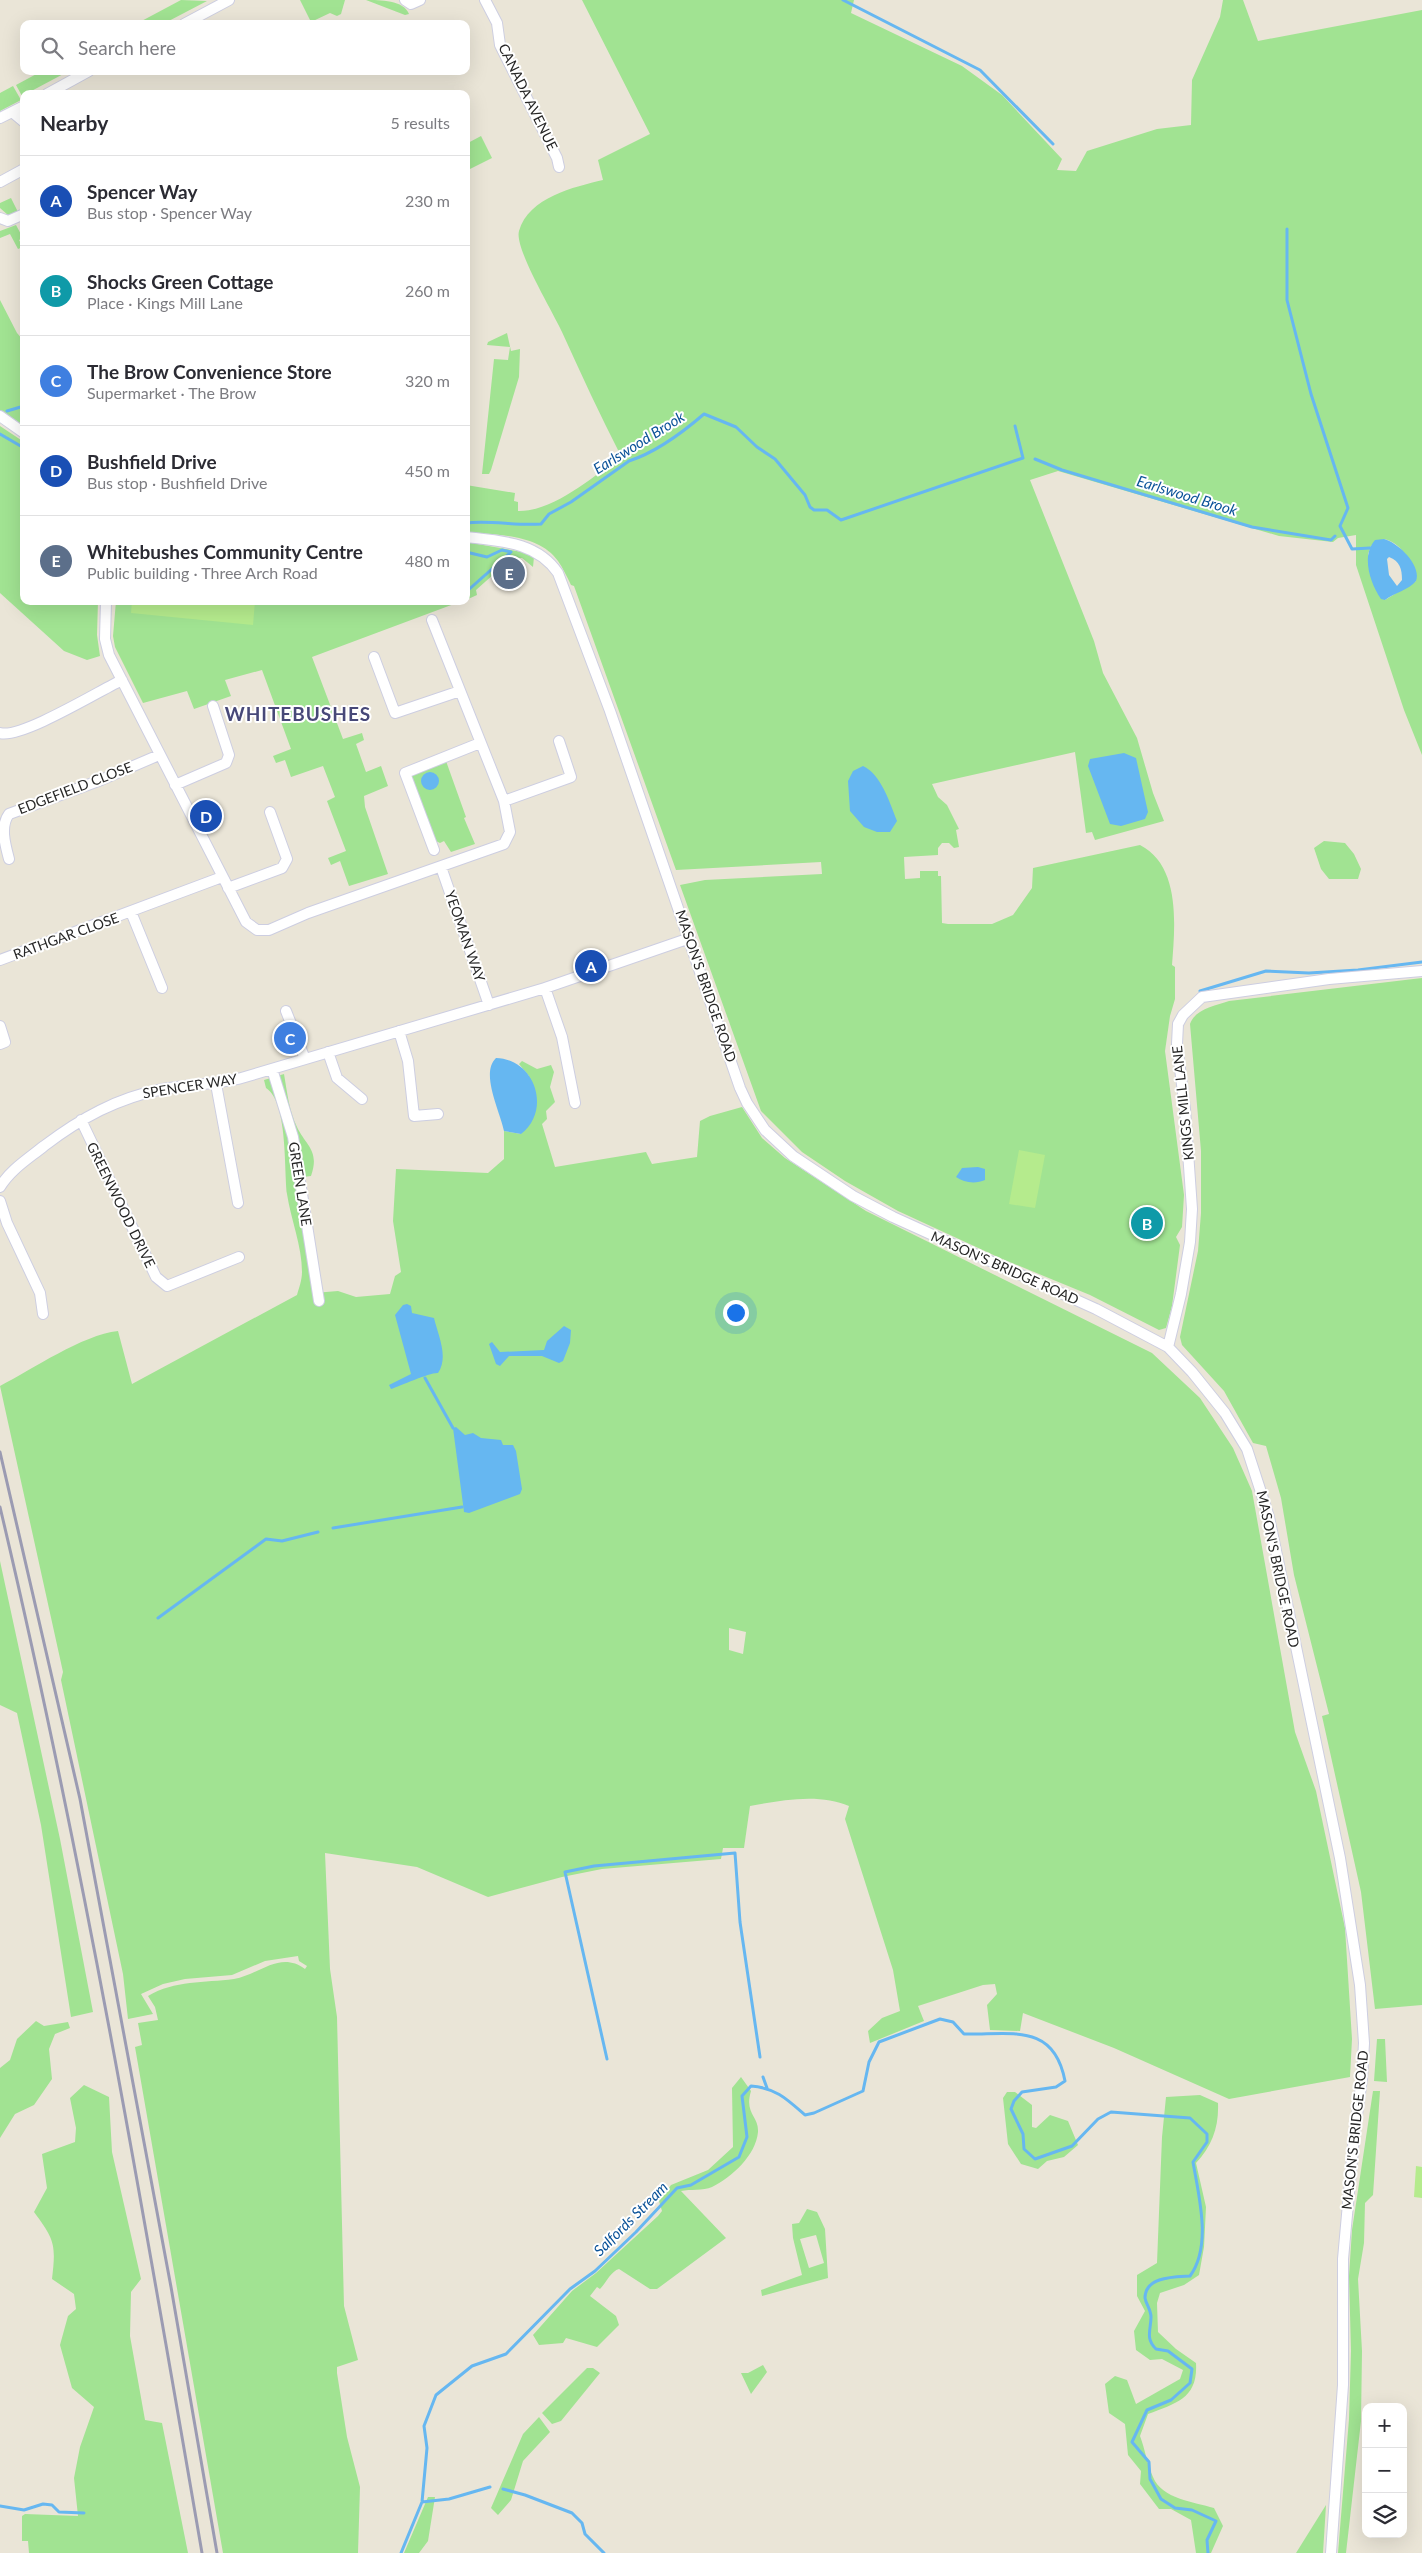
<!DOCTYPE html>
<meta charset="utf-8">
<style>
:root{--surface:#fff;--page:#f7f7f7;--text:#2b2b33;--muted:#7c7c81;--line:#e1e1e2;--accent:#0b8043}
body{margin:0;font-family:Lato,sans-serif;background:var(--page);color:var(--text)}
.controls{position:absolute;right:15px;bottom:15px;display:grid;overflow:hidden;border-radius:10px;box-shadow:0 5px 20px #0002}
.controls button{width:45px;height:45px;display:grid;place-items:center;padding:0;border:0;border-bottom:1px solid var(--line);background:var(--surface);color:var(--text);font:25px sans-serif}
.you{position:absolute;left:735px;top:1312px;width:18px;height:18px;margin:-12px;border:4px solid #fff;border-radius:50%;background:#1a73e8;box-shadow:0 0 0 8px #1a73e833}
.badge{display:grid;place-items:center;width:32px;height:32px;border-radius:50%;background:var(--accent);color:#fff;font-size:16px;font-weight:700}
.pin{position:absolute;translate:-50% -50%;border:2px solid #fff;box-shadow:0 1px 5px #0006}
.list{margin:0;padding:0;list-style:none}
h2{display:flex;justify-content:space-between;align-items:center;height:65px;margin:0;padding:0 20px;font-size:21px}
h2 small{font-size:16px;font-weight:400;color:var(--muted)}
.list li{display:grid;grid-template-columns:32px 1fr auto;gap:15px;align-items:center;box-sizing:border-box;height:90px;padding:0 20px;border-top:1px solid var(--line)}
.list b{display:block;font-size:19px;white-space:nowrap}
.list p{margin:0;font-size:16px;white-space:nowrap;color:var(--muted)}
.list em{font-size:16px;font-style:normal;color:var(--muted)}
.icon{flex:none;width:28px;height:28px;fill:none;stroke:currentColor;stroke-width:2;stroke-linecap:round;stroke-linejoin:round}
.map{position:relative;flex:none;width:1422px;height:2553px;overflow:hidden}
.search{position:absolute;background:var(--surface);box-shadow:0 5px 20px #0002;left:20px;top:20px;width:450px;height:55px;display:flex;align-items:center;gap:12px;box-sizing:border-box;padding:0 18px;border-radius:10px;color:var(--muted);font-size:19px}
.panel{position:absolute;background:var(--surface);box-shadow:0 5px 20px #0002;left:20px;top:90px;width:450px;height:515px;border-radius:10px}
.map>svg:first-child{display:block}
.green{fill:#a1e392;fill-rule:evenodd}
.pitch{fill:#b5eb8d}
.water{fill:#66b7f1;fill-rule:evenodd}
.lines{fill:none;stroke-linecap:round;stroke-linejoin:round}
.stream{stroke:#66b7f1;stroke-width:3}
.street-casing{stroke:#cdcee1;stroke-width:12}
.street{stroke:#fff;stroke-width:10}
.rail{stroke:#9b9bb2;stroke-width:3}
.labels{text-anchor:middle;stroke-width:4;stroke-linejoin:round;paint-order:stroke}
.street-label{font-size:14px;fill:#272727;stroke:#fff}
.water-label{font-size:15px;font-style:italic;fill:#0a5298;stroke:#fff}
.district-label{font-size:19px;font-weight:bold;letter-spacing:1px;fill:#474878;stroke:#fff}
</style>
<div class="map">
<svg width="1422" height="2553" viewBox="0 0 1422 2553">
<rect width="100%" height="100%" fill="#eae5d7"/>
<!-- green -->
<path class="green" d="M181 0 207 1 163 24H136Z
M300 0H345L341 14 337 16 330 13 311 22Z
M366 0C380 0 404 0 409 14L405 15Z
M582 0H854L851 13 962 66 1002 95 1062 159 1057 170 1076 171 1087 151 1157 129 1191 125 1192 80 1220 17 1223 0H1243L1258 41 1422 10V755L1404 710 1356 565V535L1338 538 1333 542 1279 536 1058 471 1030 480 1094 641 1103 673 1137 738 1153 793 1164 821 1095 840 1092 832 1086 833 1075 752 932 784 938 797 947 805 959 829 956 830 959 847 954 848 949 843H942L938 848V855L904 857 905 879 920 878V871H938V876H941L942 923 948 924H992L1013 915 1032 888 1033 868 1140 845C1181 866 1175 926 1172 965L1175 967V999L1170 1016 1165 1051 1184 1195 1182 1227 1176 1237 1180 1245 1172 1306 1166 1328 1159 1330 1090 1295 1000 1258 898 1211 845 1181 802 1152 761 1111 680 885 705 880 822 874 821 862 676 870 574 586 571 585C567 577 563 568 558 561 539 534 496 535 466 532V485L515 493 514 501 518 502V511C552 512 594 477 621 456 600 415 581 374 562 332 553 312 514 248 519 231 529 197 574 187 603 180L598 160 650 134ZM1384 539C1405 544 1409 563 1416 581L1385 600 1368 554 1371 546Z
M42 71H69L22 96 16 85Z
M13 86 21 100 0 111V93Z
M481 136 492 158 470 169 466 162V144Z
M11 198 18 212 8 215 0 208V203Z
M16 225 23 238 19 240 23 247 18 249 10 234 0 238V231Z
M0 300 17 333 24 341V426L0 410Z
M507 333 511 351 520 349 519 377 491 470 489 474H482L494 359 508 360 510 347 487 345 488 342Z
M0 426 24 442V601H98L97 635 100 656 87 660 64 651 0 593Z
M466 542 528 553 534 557 533 567 522 558H512L476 590 477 595 466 600Z
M116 601H462L312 657 343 739 362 733 364 740 356 744 366 772 381 766 388 786 364 796 365 807 388 874 349 886 340 861 331 865 328 858 346 851 327 801 335 797 323 766 291 777 285 760 276 763 273 756 291 749 262 670 225 680 231 696 194 709 187 691 143 703 115 647 113 636Z
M446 761 466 817 464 818 475 844 451 852 444 841 440 843 434 840 412 778 413 773Z
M1324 841 1345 843 1354 854 1361 869 1358 879H1329L1321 869 1314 848Z
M1422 978V2005L1375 2009 1361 1892 1322 1716 1329 1714 1294 1575 1281 1498 1266 1446 1253 1443 1224 1391 1182 1345 1180 1337 1198 1251 1201 1213V1151L1190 1024C1195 1009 1215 1006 1229 1001Z
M522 1061 537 1069 551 1065 554 1072 550 1087 555 1102 546 1111 547 1119 542 1124 555 1167 646 1152 652 1164 697 1157 700 1121 710 1116 742 1107 762 1138 785 1158 866 1211 1152 1353 1200 1398 1233 1448 1252 1491 1295 1732 1316 1791 1345 1928 1352 2039 1350 2077 1229 2099 1114 2048 1023 2013 1020 2031 990 2030 987 2005 997 1994 995 1984 983 1985 918 2006 924 2021 870 2043 868 2031 882 2018 900 2011 893 1970 845 1819 849 1806C820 1793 781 1800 750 1806L744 1848H723L721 1859 602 1869 562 1877 488 1897 417 1867 325 1853 330 1969 337 2017 344 2306 358 2360 337 2367V2373L347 2437 360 2487 358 2553H223L135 2047 142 2045 138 2023 158 2020 155 2007 148 1996C175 1980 204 1983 234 1979 259 1975 280 1950 305 1969L307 1966 299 1961 298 1956 265 1961 232 1975 185 1979 163 1984 141 1994 153 2014 128 2019 123 1974 61 1680 63 1672 0 1386C33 1369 82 1335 118 1331L132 1384 297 1295C299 1288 302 1280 302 1272 302 1246 291 1220 287 1194 284 1169 288 1102 266 1088L264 1080 284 1074C287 1091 289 1111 297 1127 306 1146 320 1150 311 1176L295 1178 314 1293 338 1291 356 1297 390 1294 395 1276 401 1272 393 1221 396 1169 488 1173 504 1159V1131L521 1134 529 1076 519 1064ZM729 1628 746 1632 743 1654 729 1650Z
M0 1561 60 1839 93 2012 71 2017 41 1825 17 1713 0 1705Z
M36 2021 44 2026 68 2022 70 2028 55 2034 49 2049 52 2079 34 2105 15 2114 0 2138V2068L10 2060 17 2039Z
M1377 2039H1385L1387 2082 1374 2081Z
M741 2077 751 2091C744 2114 759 2116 758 2132 756 2155 732 2177 712 2187 703 2191 690 2189 681 2191L726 2238 657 2289H650L619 2269C611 2271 606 2283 600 2289L597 2287 590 2296 616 2316 619 2325 597 2347 566 2338 563 2343 539 2345 533 2335 572 2291 596 2273 658 2216 662 2211 659 2201 671 2185 708 2170 733 2147 732 2088Z
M84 2085 109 2097 112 2152 141 2279 131 2292 130 2336 145 2420 162 2423 188 2553H29L28 2541H22V2516L25 2514 78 2516 74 2478 80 2447 94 2407 72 2388 60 2345 68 2316 76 2309 74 2294 52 2279C56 2245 55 2240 34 2212L47 2188 42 2154 75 2142 76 2128 70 2098Z
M1373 2091H1380L1373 2195 1365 2203 1364 2243 1358 2279 1362 2351 1361 2421 1346 2553H1338L1349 2419 1351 2351 1349 2276 1352 2230Z
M1007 2092H1015L1032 2105V2127L1036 2128 1050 2115 1068 2121 1078 2145 1064 2157 1047 2161 1038 2169 1021 2164 1008 2144 1003 2098Z
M1200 2095 1218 2103C1219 2127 1212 2146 1196 2163L1206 2207 1204 2247 1199 2275 1184 2285 1160 2293 1157 2303 1158 2332 1176 2349 1196 2363C1198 2398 1177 2403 1148 2414L1140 2436C1145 2449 1147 2464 1153 2477 1162 2499 1194 2502 1214 2508L1223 2526 1211 2553H1196L1191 2520 1171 2509H1159L1140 2484 1141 2471 1128 2455 1125 2424 1109 2413 1105 2384 1115 2376 1127 2380 1136 2404 1180 2379 1183 2370 1162 2359 1150 2360 1136 2350 1134 2331 1145 2311 1137 2296V2275L1157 2263 1162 2137 1166 2097Z
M807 2209 817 2212 825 2229 828 2278 762 2296 761 2290 802 2275 793 2238 792 2224 799 2223ZM816 2235 824 2263 809 2268 800 2239Z
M763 2365 767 2372 751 2394 741 2373H748Z
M587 2368H593L600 2373 561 2421 552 2424 542 2413Z
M539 2417 550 2432 523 2461 511 2500 498 2515 491 2508 523 2434Z
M428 2497H435L428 2541 419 2553H404Z
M1326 2505 1323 2553H1296Z"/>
<!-- pitch -->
<path class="pitch" d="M132 601H255L253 625 131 613Z
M1019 1150 1045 1155 1035 1208 1009 1204Z
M1416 2166 1422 2167V2198L1414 2197Z"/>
<!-- water -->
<path class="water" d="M1384 539C1397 542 1422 565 1416 581 1409 590 1394 593 1385 600L1381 599C1370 583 1361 556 1375 540ZM1389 557C1400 561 1402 569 1402 580L1397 586 1389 575 1387 559Z
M1124 753 1136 758 1148 812 1145 819 1121 826 1110 824 1088 766 1090 759Z
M863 766C881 774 890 803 897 821L890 832H877L864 827 850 811 848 781 853 771Z
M421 781a9 9 0 1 1 18 0a9 9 0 1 1-18 0Z
M496 1058C535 1059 552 1110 521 1134L504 1131C500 1111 480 1073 496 1058Z
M978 1167 985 1169V1180C976 1184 964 1183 956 1177L962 1168Z
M407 1304 411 1306 412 1313 434 1318C438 1335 449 1357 438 1373 431 1372 400 1386 391 1389L389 1385 411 1374 395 1315 403 1305Z
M564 1326 571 1330 570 1343 563 1361 559 1363 542 1356H509L500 1366 496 1364 489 1344 492 1342 500 1352 544 1350 547 1341Z
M456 1427 465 1435 473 1433 481 1438 501 1440 503 1445H513L516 1451 522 1489 520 1494 469 1513 464 1512 453 1428Z"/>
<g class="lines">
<!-- stream -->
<path class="stream" d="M843 0 980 70 1053 144
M1287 229V300L1311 394 1348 508 1340 526 1352 549 1370 548
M7 411 24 406
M0 434 24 448
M1035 459 1062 470 1252 527 1331 540 1335 536
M466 523C491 520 516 526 541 524L549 514 571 502 629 461C657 452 682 433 704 414L736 427 757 447 775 459 805 495 810 507 814 510H827L841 520 1023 458 1015 426
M466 552 487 557 502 550 511 552 466 592
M1200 991 1266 971 1309 973 1358 970 1422 962
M425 1378 453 1428
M333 1528 462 1507
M158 1618 266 1539 282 1541 318 1532
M607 2059 565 1872 594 1866 735 1853 740 1922 760 2057
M763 2077 767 2088
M503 2489 525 2495 572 2513 582 2523 585 2534 604 2553
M422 2502 449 2499 490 2487
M0 2506 24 2510 43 2504 52 2505 59 2512 84 2513
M401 2553 422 2502 427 2448 424 2426 436 2395 472 2366 506 2354 570 2289 595 2271 636 2232 677 2188 691 2185 739 2157 747 2137 742 2096 751 2086C776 2088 787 2099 805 2115L814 2113 863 2091 869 2062 879 2042 940 2019 953 2022 964 2034C1011 2035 1054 2022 1065 2081L1056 2087 1022 2092 1014 2101 1011 2109 1023 2134 1024 2149 1035 2159 1072 2146 1098 2119 1111 2112 1190 2118 1207 2134V2142L1193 2162C1199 2197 1212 2246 1190 2276 1176 2277 1145 2276 1145 2298 1146 2304 1151 2310 1151 2317 1151 2330 1145 2338 1156 2349L1168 2351 1192 2369 1190 2383 1171 2400 1147 2410 1132 2442 1149 2462 1150 2479 1161 2499 1175 2508 1192 2510 1216 2521 1207 2540 1208 2553"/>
<!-- street casing -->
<g class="street-casing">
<path id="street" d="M405 0 411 4 420 0
M485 0 497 23 500 45 557 158 559 167
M184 24 229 0
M47 94 89 71
M12 112 24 122
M0 118 24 106
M0 182 24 169
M0 218 8 221 24 214
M0 416 24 433
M466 537C501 541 537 542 558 573L610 711 740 1088 747 1103 765 1130 793 1156 853 1196 893 1217 1096 1309 1168 1347 1192 1372 1225 1413 1247 1449 1269 1517 1340 1858 1360 1985 1364 2043 1362 2079 1354 2137 1343 2259V2385L1331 2553
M106 601 105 639 109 655 246 922 257 930H269L308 913 504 844 510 832 504 801 432 620
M374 657 395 713 460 691
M0 733C21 739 99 691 122 680
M175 785 226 763 229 755 213 706
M504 801 571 777 559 741
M434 850 405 773 480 743
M9 859C5 844 0 826 9 814L101 780 159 755
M441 867 489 1005
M228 888 282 868 287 859 270 812
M131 912 162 988
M0 960 222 877
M545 988 562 1037 575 1103
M286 1011 305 1059
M0 1026 5 1042 0 1044
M399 1031 408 1061 414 1116 438 1114
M328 1052 337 1078 362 1099
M272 1069 293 1137 319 1301
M216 1084 238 1203
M81 1120 156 1277 167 1286 239 1257
M0 1187C10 1170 28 1159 44 1146 81 1118 117 1098 163 1089 188 1084 213 1085 238 1079L545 988 690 938
M0 1201 7 1223 40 1293 43 1314
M1168 1347 1181 1294 1190 1242 1192 1209 1185 1109 1177 1044 1178 1024 1183 1015 1202 997 1329 979 1422 971"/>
</g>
<!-- street -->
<use href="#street" class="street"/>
<!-- rail -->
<path class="rail" d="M0 1452 80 1799 171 2287 217 2553
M0 1507C82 1853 142 2203 202 2553"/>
</g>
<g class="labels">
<!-- street labels -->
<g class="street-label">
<text transform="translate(528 97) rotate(64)" y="5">CANADA AVENUE</text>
<text transform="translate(75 788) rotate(-21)" y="5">EDGEFIELD CLOSE</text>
<text transform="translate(66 936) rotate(-20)" y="5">RATHGAR CLOSE</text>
<text transform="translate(465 936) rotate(71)" y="5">YEOMAN WAY</text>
<text transform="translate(706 986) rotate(71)" y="5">MASON'S BRIDGE ROAD</text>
<text transform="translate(190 1086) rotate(-9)" y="5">SPENCER WAY</text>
<text transform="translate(1183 1103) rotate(-96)" y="5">KINGS MILL LANE</text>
<text transform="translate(300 1184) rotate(81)" y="5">GREEN LANE</text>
<text transform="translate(121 1205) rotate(64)" y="5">GREENWOOD DRIVE</text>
<text transform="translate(1005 1268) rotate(24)" y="5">MASON'S BRIDGE ROAD</text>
<text transform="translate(1278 1569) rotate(78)" y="5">MASON'S BRIDGE ROAD</text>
<text transform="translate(1355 2130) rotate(-84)" y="5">MASON'S BRIDGE ROAD</text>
</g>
<!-- water labels -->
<g class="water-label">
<text transform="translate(639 443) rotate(-32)" y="5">Earlswood Brook</text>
<text transform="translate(1187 496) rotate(17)" y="5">Earlswood Brook</text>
<text transform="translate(631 2219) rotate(-45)" y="5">Salfords Stream</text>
</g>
<!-- district labels -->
<g class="district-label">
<text x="298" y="721">WHITEBUSHES</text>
</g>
</g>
</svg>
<div class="controls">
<button>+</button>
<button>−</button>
<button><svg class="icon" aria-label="layers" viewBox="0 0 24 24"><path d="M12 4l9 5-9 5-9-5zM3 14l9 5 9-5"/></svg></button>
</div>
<div class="you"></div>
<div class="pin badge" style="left:591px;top:966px;background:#1a4fb4">A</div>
<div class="pin badge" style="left:1147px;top:1223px;background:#0f9aa8">B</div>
<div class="pin badge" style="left:290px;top:1038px;background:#3f7fe0">C</div>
<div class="pin badge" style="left:206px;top:816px;background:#1a4fb4">D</div>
<div class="pin badge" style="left:509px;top:573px;background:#5c6f8a">E</div>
<div class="search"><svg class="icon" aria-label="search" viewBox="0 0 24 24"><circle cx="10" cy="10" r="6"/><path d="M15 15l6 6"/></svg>Search here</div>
<section class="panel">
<h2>Nearby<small>5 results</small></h2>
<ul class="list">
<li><span class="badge" style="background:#1a4fb4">A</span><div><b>Spencer Way</b><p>Bus stop · Spencer Way</p></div><em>230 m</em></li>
<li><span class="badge" style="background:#0f9aa8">B</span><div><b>Shocks Green Cottage</b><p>Place · Kings Mill Lane</p></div><em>260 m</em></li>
<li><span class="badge" style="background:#3f7fe0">C</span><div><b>The Brow Convenience Store</b><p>Supermarket · The Brow</p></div><em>320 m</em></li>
<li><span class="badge" style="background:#1a4fb4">D</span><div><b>Bushfield Drive</b><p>Bus stop · Bushfield Drive</p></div><em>450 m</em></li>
<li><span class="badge" style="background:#5c6f8a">E</span><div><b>Whitebushes Community Centre</b><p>Public building · Three Arch Road</p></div><em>480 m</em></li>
</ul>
</section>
</div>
